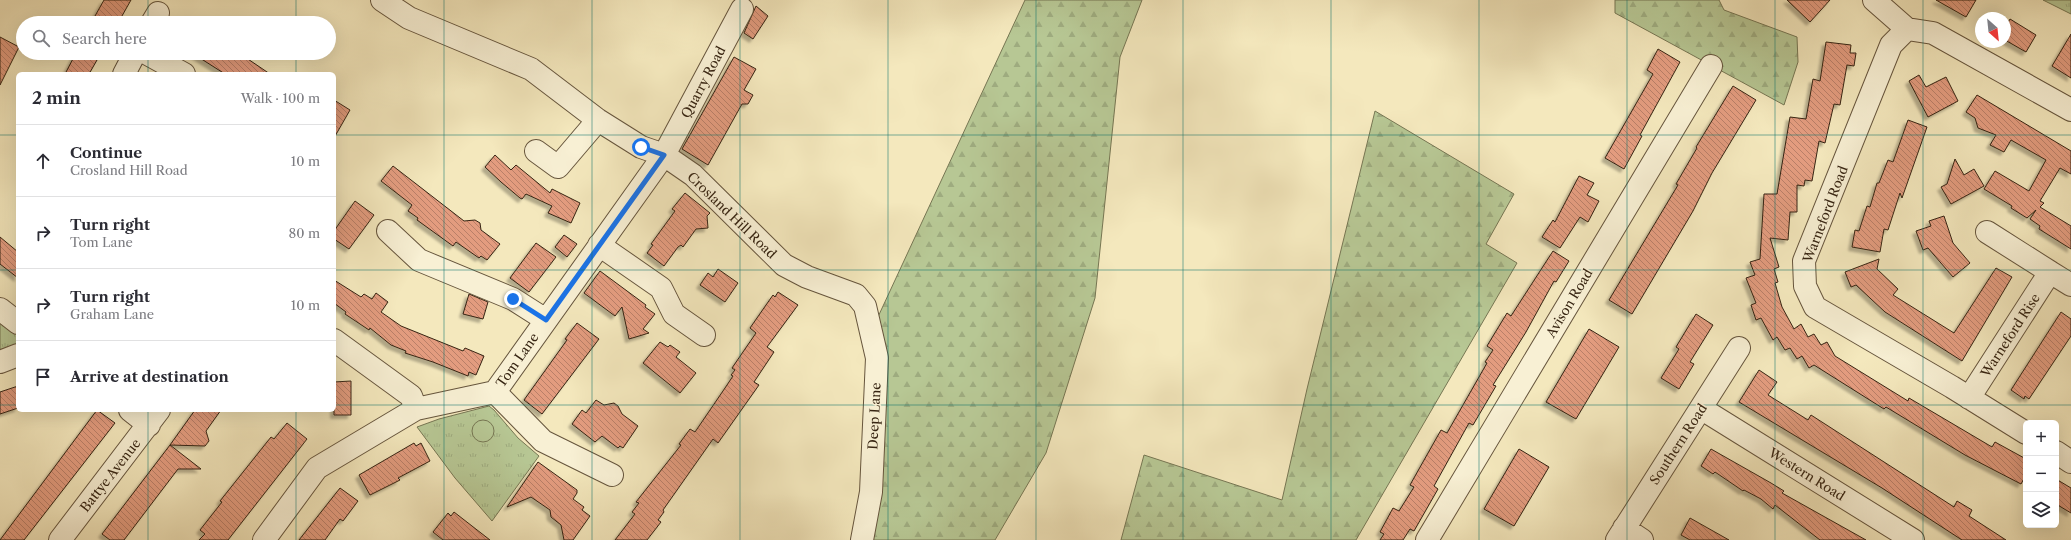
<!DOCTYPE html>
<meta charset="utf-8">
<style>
:root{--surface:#fff;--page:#f7f7f7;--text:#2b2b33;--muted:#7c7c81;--line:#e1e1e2}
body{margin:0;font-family:"Libre Caslon Text",serif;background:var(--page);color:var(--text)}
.controls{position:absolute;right:12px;bottom:12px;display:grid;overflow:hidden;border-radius:6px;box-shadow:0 4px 16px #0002}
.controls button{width:36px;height:36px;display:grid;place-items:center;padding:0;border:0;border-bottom:1px solid var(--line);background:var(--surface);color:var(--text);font:20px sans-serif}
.compass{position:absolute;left:1975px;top:12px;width:36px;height:36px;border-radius:50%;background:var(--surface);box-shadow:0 4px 16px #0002;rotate:153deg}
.stop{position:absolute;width:12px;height:12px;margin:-9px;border:3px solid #1a73e8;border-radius:50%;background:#fff}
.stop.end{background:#1a73e8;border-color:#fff;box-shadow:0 1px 4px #0008}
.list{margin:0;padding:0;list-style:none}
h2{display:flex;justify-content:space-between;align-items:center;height:52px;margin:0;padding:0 16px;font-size:17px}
h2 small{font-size:13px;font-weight:400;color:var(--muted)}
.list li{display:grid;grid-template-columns:26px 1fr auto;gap:12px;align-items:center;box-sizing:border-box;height:72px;padding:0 16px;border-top:1px solid var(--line)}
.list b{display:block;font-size:15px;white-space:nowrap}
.list p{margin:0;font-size:13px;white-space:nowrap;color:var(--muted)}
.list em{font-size:13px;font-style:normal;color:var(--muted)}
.icon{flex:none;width:22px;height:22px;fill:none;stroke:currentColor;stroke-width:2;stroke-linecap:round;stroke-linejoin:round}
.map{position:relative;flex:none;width:2071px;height:540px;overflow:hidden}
.search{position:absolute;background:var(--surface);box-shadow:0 4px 16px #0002;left:16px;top:16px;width:320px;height:44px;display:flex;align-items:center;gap:10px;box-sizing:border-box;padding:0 14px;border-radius:22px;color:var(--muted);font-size:15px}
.panel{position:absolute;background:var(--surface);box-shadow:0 4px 16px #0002;left:16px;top:72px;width:320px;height:340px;border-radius:6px}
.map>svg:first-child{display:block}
.grass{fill:url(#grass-tufts);stroke:#767653}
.forest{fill:url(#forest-firs);stroke:#767653}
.park{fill:#b7c794;stroke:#767653}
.building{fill:url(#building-back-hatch);stroke:#362412;filter:url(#shadow)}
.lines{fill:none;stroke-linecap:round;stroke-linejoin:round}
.minor-casing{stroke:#66553d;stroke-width:24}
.minor{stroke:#f8f0d4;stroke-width:22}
.route{stroke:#1a73e8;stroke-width:5}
.grid{fill:none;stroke:#0f766e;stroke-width:1;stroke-opacity:0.55}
.labels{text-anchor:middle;stroke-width:3;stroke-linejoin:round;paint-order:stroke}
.street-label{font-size:13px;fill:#362412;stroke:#f8f0d4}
</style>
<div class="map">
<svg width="2071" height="540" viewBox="0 0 2071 540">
<defs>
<pattern id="grass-tufts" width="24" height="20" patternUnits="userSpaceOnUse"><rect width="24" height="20" fill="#b7c794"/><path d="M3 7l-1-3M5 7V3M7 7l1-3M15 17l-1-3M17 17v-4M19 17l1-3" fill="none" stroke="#9eab7f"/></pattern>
<pattern id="forest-firs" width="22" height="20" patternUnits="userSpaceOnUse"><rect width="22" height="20" fill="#b7c794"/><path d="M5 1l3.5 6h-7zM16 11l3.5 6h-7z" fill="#9eab7f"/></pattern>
<pattern id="building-back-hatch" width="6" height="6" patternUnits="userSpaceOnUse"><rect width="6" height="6" fill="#e39c7f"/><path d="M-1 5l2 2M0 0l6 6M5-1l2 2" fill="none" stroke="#b97f67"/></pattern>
<filter id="shadow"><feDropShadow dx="-3.5" dy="3.5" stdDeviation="1" flood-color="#0004"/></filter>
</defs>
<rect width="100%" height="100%" fill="#f4e8bd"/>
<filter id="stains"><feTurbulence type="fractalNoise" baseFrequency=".005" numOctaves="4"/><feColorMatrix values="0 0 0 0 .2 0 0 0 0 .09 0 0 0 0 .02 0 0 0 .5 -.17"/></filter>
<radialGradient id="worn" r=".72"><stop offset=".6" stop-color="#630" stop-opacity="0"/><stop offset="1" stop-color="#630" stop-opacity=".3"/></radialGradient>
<!-- grass -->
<path class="grass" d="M2043 0H2071V14Z
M0 314 18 328V349L0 355Z
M489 406 494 410 518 438 539 456 492 521 455 478 417 427 439 419Z"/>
<!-- forest -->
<path class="forest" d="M1025 0H1142L1120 57 1095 298 1046 453 995 540H868L877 319Z
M1615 0H1719L1724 10 1797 37 1798 62 1784 105 1615 13Z
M1375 111 1514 194 1486 244 1517 263 1356 540H1121L1144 455 1282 500 1307 389Z"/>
<!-- park -->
<path class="park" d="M472 431a11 11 0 1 1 22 0a11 11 0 1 1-22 0Z"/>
<!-- building -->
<path class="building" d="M104 0H131L118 23H109L95 16Z
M1787 0H1830L1810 22Z
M1936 0H1976L1966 17Z
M756 6 768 16 753 39 744 33Z
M2010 19 2036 35 2026 52 2005 40V28Z
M2071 34V78L2052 66Z
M0 37 19 47 0 85Z
M1826 42 1851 45 1850 53H1856L1854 66 1847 65 1840 105 1834 104 1825 143 1819 141 1812 181 1805 180 1804 186 1797 185V212H1790L1788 240 1770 238 1779 267 1774 269 1778 282 1775 283 1782 307 1794 329 1801 324 1808 337 1814 334 1821 345 1827 342 1835 356 1908 401 1909 398 1992 447 1995 442 2026 459V475L2021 484 1965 455 1886 407 1884 409 1814 365 1809 368 1802 356 1797 359 1790 348 1785 350 1777 337 1773 340 1761 318 1756 320 1751 305 1756 303 1746 278 1755 275 1750 262 1760 259 1764 194H1777L1790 117 1806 119 1813 79 1820 81Z
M1658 49 1680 62 1640 135 1642 136 1624 169 1605 158 1653 74 1647 70Z
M76 53H101L89 74H65Z
M192 53H239L270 74H225Z
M734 57 756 69 744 90 753 95 748 104H742L708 165 682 149Z
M1919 75 1926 87 1946 77 1958 101 1928 117 1909 81Z
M1733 86 1756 100 1712 173 1693 211 1632 314 1609 300 1678 185 1676 184 1697 148 1696 147Z
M1977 95 2071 151V174L2060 168 2040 201 2044 203 2040 207 2071 226V249L2039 229 2040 226 2030 219 2036 210 2027 218 2011 208 2012 206 1984 189 1995 171 2029 191 2046 160 2011 140 2004 152 1990 145 1996 135 1978 128 1975 118 1966 112Z
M334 100 350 110 334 138Z
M1908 120 1927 127 1902 198 1900 193 1888 230 1884 229 1880 252 1852 247 1855 230 1859 231 1867 206 1870 207 1877 183H1879L1888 160 1893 162Z
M495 155 511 170 516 165 550 193 552 189 580 203 571 223 548 213 552 206 526 194 522 199 520 198 501 182 485 167Z
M1955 159 1964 175 1974 169 1984 186 1951 204 1941 187 1947 184Z
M393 166 464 221 475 220 480 223 481 230 500 244 487 260 481 256 479 258 456 242 453 246 417 220 418 218 408 211 412 205 381 181Z
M1579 176 1594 183 1587 195 1599 201 1588 222 1580 217 1560 248 1542 237 1553 220 1555 222Z
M685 193 710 213 707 216 708 228 696 229 683 247 681 245 678 247 664 266 647 253 653 245 651 244 675 211 672 209Z
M355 201 374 215 349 249 334 239V231Z
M1944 216 1953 243 1970 263 1953 277 1928 248 1923 250 1916 231 1931 226 1929 221Z
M564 235 577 244 567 257 555 247Z
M0 237 18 252V278L0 264Z
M536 243 556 257 529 292 510 278Z
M1553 251 1569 261 1556 282 1554 281 1526 332 1493 385 1496 386 1473 425 1469 423 1434 486 1438 489 1414 531 1410 529 1403 540H1380L1384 534 1380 532 1393 508 1399 511 1414 487 1410 485 1441 430 1447 433 1487 363 1485 362 1493 350 1487 346 1507 313 1511 316Z
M1879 259 1877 269 1898 289 1893 295 1954 333 1996 268 2012 277 1962 361 1885 312 1856 285 1851 287 1845 272Z
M718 269 738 283 725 302 700 285 708 273 713 277Z
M600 271 646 305 645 307 655 314 643 329 649 333 629 339 622 307 615 316 584 293Z
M334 280 361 297 364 294 372 299 376 293 388 302 381 312 401 326 463 351 465 348 484 356 476 375 469 372 468 376 433 362 405 353 406 351 391 345 370 328 369 330 345 314 346 312 334 303Z
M778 292 798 305 767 347 774 352 754 382 759 385 718 443 713 439 663 510 664 512 658 520 661 522 647 540H615L635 514 632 512 639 503 636 502 681 445 679 444 690 429 695 432 725 388 733 376 731 375 735 370 732 368 756 333 750 328 773 295 775 297Z
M469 294 488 302 483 319 463 314Z
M2061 312 2071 319V336L2029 399 2025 396 2024 399 2011 390Z
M1696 314 1713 325 1690 362 1694 364 1679 389 1661 378 1679 349 1676 347Z
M577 323 599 339 542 414 524 400 567 340 565 339Z
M1589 329 1619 347 1576 419 1546 402Z
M660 342 668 347 670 345 680 352 676 357 696 373 680 393 643 363Z
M1759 370 1777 382 1768 395 1808 420 1811 415 1954 507 1957 501 1972 510 1969 516 2006 540H1962L1882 488 1739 402Z
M351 381V415H334V382Z
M18 386V408L0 414V392Z
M596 400 604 405 614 403 618 406 622 414 638 426 623 448 620 446 618 448 602 436 595 442 572 424 582 410 586 413Z
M97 410 115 423 24 540H0Z
M195 410H221L206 431 209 441 205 446 170 445Z
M287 423 307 439 228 540H199L205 534 200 530 222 502 220 501 271 437 274 439Z
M414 443 416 446 421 443 430 461 398 478 400 480 370 495 359 475Z
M170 445 201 469H178L124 540H110L102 534Z
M1519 449 1549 467 1514 526 1484 509Z
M1711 449 1771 483 1784 491 1782 493 1866 540H1820L1775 505 1773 509 1761 499 1744 490 1743 491 1715 472 1713 474 1701 466Z
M538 462 577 490V493L573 499 584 507 582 510 590 516 573 540H564L561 525 551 517 550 510 531 497 507 507Z
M2056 479 2071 488V513L2056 504Z
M340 488 358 501 343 521 340 519 325 540H299Z
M454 512 490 540H443L433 532 448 513 451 516Z
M1690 518 1729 540H1690L1681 535Z"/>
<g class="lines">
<!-- minor casing -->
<g class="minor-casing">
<path id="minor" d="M382 0 409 18 531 69 598 120 641 147 664 155 693 175 784 265 807 277 856 295 865 306 877 358 871 492 862 540
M1874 0 1907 29 1891 45 1804 261 1805 286 1815 307 1952 387 2026 433
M152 23 158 13
M1907 29 1933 33 2071 110
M146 53 184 74
M124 74 135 53
M536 151 558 167 598 120
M388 231 419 260 513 299 546 320
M1987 232 2050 272
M599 245 661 288 674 314 704 335
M0 309 18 323
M334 340 411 396 416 409
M0 362 18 355
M495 392 543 441 612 475
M1969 398 2050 272 2071 285
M1702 409 1913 540
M130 410 149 425
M2056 452 2071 462
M1624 528 1642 540
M60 540 159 410
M264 540 317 468 416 409 495 392 664 155 742 9
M1427 540 1711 66
M1617 540 1739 348"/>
</g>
<!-- minor -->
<use href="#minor" class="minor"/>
</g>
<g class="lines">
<!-- route -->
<path class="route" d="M513 299 546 320 664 155 641 147"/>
</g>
<!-- grid -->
<path class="grid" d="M148 0V23M296 0V23M444 0V540M592 0V540M740 0V540M888 0V540M1036 0V540M1183 0V540M1331 0V540M1479 0V540M1627 0V540M1775 0V540M1923 0V540M148 53V74M296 53V74M0 135H18M334 135H2071M0 270H18M334 270H2071M0 405H18M334 405H2071M148 410V540M296 410V540"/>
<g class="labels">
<!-- street labels -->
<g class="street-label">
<text transform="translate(703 82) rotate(-62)" y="5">Quarry Road</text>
<text transform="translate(1825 214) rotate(-69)" y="5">Warneford Road</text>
<text transform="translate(732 215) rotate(44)" y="5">Crosland Hill Road</text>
<text transform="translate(1569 303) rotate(-59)" y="5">Avison Road</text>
<text transform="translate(2010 335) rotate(-57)" y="5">Warneford Rise</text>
<text transform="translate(517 360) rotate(-55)" y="5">Tom Lane</text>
<text transform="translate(874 416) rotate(-87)" y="5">Deep Lane</text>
<text transform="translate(1678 444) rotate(-57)" y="5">Southern Road</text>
<text transform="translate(1807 474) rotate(32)" y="5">Western Road</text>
<text transform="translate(110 475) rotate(-52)" y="5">Battye Avenue</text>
</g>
</g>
<rect width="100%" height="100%" filter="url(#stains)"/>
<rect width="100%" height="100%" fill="url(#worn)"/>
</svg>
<div class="controls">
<button>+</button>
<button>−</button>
<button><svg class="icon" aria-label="layers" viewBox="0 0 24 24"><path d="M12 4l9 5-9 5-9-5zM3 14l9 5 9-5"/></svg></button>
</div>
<svg class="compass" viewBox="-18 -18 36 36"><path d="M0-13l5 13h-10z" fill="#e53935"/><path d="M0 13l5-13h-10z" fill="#7c7c81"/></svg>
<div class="stop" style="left:641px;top:147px"></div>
<div class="stop end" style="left:513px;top:299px"></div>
<div class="search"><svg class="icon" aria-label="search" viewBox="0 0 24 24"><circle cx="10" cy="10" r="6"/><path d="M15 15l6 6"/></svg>Search here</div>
<section class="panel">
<h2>2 min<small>Walk · 100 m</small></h2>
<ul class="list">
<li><svg class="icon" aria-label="ahead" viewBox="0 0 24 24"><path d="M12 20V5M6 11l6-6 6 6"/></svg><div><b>Continue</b><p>Crosland Hill Road</p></div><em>10 m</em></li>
<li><svg class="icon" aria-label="right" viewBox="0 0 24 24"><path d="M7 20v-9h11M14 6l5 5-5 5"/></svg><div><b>Turn right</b><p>Tom Lane</p></div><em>80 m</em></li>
<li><svg class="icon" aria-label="right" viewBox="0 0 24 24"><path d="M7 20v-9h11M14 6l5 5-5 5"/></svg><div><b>Turn right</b><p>Graham Lane</p></div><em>10 m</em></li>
<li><svg class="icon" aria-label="arrive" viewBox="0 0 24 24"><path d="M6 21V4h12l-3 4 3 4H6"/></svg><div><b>Arrive at destination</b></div></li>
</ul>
</section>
</div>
